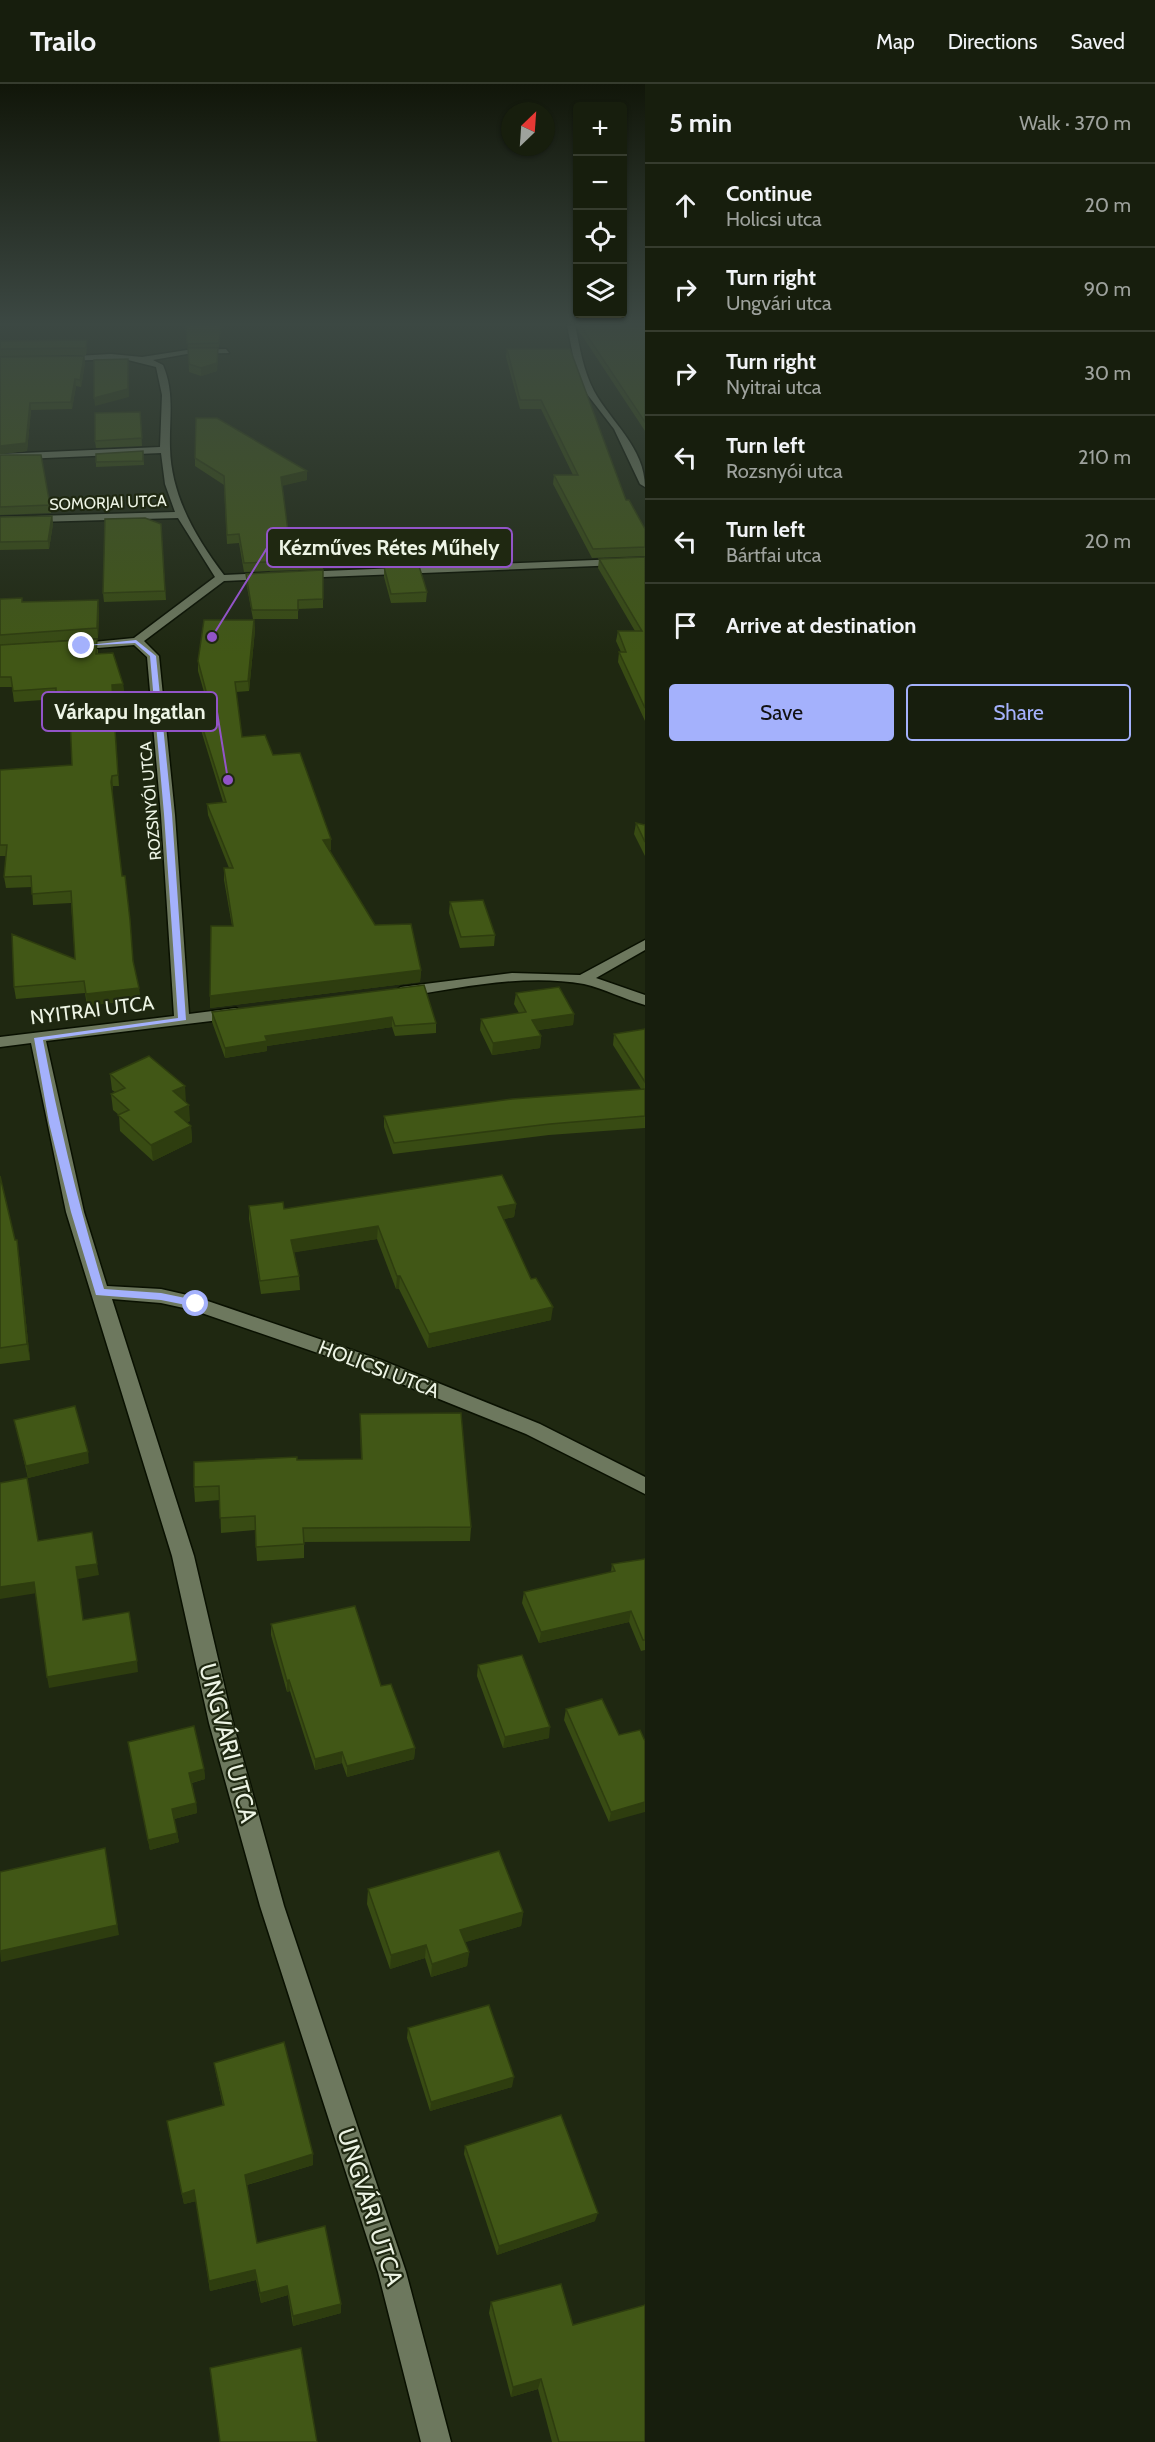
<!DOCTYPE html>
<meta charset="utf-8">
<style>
:root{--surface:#171e0d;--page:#242b1b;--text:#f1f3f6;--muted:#9ea29d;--line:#363c2e;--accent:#a4b1fc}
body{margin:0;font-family:Cabin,sans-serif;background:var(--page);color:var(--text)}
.controls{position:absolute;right:18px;top:18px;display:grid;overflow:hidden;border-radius:6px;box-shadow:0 2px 4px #0004}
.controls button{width:54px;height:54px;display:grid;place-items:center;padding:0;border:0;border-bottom:2px solid var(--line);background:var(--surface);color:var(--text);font:30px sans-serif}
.compass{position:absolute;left:501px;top:18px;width:54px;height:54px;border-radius:50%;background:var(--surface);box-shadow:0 2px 4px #0004;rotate:25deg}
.stop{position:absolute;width:18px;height:18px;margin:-14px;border:4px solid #a4b1fc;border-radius:50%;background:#fff}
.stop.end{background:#a4b1fc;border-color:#fff;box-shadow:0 2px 6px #0008}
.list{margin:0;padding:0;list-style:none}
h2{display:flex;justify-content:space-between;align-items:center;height:78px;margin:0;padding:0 24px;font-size:26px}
h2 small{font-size:20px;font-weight:400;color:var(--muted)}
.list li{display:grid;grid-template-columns:39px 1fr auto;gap:18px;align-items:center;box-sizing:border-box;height:84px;padding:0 24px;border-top:2px solid var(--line)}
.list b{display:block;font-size:22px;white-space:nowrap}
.list p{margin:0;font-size:20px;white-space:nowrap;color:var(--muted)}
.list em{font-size:20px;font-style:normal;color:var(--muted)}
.actions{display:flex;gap:12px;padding:18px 24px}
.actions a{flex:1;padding:14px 0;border:2px solid var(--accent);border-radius:6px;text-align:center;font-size:21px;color:var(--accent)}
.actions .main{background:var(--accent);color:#111}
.icon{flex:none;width:33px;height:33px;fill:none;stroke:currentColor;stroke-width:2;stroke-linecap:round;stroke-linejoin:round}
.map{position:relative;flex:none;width:645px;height:2358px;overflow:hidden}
header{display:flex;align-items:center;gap:36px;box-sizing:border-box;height:84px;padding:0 30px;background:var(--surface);border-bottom:2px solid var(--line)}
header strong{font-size:28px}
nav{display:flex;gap:33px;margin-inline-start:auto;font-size:21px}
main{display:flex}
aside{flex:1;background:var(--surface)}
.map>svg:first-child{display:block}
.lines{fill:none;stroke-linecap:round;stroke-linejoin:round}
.street-casing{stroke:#091000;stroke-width:3}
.street{fill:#6d785e;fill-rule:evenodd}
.wall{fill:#384b13}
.shaded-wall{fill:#2e3d0f}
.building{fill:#415716;stroke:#2e3d0f;stroke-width:1.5}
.route{fill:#a4b1fc}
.labels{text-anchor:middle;stroke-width:4.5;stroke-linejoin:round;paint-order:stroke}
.far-street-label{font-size:16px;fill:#edf4e5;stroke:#1f2811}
.street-label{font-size:20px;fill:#edf4e5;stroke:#1f2811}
.near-street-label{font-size:24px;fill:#edf4e5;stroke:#1f2811}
.leader{fill:none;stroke:#9254c7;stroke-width:2}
.callout-dot{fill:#9254c7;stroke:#1f2811;stroke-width:2}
.callout{fill:#1f2811;stroke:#9254c7;stroke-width:2}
.callout-label{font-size:21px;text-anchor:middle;font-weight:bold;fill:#edf4e5}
</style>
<header>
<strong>Trailo</strong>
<nav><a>Map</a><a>Directions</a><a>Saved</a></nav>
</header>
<main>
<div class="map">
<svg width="645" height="2358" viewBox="0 0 645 2358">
<rect width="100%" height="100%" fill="#1f2811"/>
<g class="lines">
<!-- street casing -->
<g class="street-casing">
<path id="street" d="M567 241H575C580 264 583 286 594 307 611 338 645 364 645 403L640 400 614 345 587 310 576 287Z
M226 265 229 269 187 270 153 276 163 281C175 309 169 335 170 364 171 412 196 454 224 491L269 489 274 492 269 495 224 497 144 557 159 572 175 731 189 930 236 924 244 929 236 934 46 957 84 1128 107 1202 161 1205 196 1213 381 1276 540 1340 645 1393V1410L526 1350 367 1286 193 1226 161 1219 112 1215 194 1472 233 1639 284 1822 406 2188 451 2358H421L378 2188 260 1822 209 1639 172 1472 66 1128 31 959 0 963V953L174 932 161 731 147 573 134 561 73 566 67 563 73 560 134 554 215 493 178 434 0 439V433L175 428 165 400 161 369 0 376V370L160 363 162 311 156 283 124 275 61 277 58 273 111 270 142 273 187 266Z
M645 474V480L299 494 294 491 299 488Z
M645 856V866L596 894 645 911V921C624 915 605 905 584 900 524 889 460 904 401 913L393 908 401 903 512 889 580 891Z"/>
</g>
<!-- street -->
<use href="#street" class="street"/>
</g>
<!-- wall -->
<path class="wall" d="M186 241H221L219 263 188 264Z
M575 241H645V242L624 241 645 243V347Z
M87 256V263L86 271 0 272V257Z
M188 264H218L217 287 201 292 189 288Z
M507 265 626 416 645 445V472L592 474 553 400 554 391H573L541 325H520L506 273Z
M84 272 85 279 81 303 76 302 72 325 31 326 27 367 0 370V273Z
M140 328 142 362 96 364 95 357Z
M143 367 144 381 96 383V370Z
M0 371 50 421 51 429 0 431Z
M195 374 307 396 282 401 289 455H322L323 485 244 488 239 459 227 460 224 401 195 382Z
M52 432 53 440 49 465 0 466V433Z
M161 440 166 516 104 518 103 509Z
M377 461 416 476 415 481 381 482 377 465Z
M645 473V637L618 578 619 568H621L616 557 618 547H635L598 484 599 475Z
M384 483 427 508 426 518 391 519 384 493Z
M323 486V524L298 525V535H253L246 498V490Z
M0 515 99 526 98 554 0 561Z
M254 536 255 546 249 607 236 608 242 653 273 671 331 766H329L375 841 421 886 420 898 210 924 232 842 224 796V784H229L208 731 207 720 223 718 197 633 196 623 208 622 198 587V577Z
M0 561 98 565V570L123 600 124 610 113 611 119 702H113L112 708 122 792 133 880 139 904 140 915 87 922 85 909 16 915 14 903 75 875 71 819 33 821 32 803 6 804 4 793 6 772H0V686L72 681 69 617 57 618V615L14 618 12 603H0Z
M636 739 645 741V772L634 750Z
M450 818 495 851 494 862 460 864 449 829Z
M424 901 436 939V949L395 952 392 943 267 962V967L225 974 212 938V928Z
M516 909 574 930 573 941 538 946 541 952 540 964 492 971 480 946 481 935 519 929 514 920Z
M645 945V1044L549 1051 393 1070 384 1043V1032L641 1005 613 961 614 950Z
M110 990 186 1018 190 1037 187 1038 191 1042 192 1058 153 1077 120 1047 119 1031 113 1026 111 1010 115 1008 112 1006Z
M0 1092 15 1156 19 1172 30 1276 0 1280Z
M516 1120 514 1133 504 1135 531 1195 551 1236 428 1264 399 1205H396L377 1155 294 1168 299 1192 300 1206 261 1210 249 1135V1122L284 1125Z
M360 1330 471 1443 470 1457 304 1458V1474L257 1477 255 1446 221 1449 220 1416 195 1418 194 1403 297 1376 361 1375Z
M14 1336 89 1379 28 1394Z
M645 1475V1566L641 1567 629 1538 539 1559 522 1519 524 1508 611 1488 612 1480Z
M271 1540 381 1602 415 1664 414 1675 347 1693 342 1679 315 1686 290 1607 287 1608 271 1551Z
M478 1581 549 1654 503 1664 477 1592Z
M566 1625 619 1651 645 1657 609 1738 564 1636Z
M128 1658 204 1685 205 1695 192 1699 196 1719 197 1729 174 1735 179 1758 150 1766Z
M368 1805 523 1828 521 1842 465 1858 469 1868 467 1882 431 1893 425 1874 390 1885 367 1820Z
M408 1944 512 2003 430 2027 407 1954Z
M214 1979 313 2081 247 2101 257 2159 341 2220V2229L293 2242 288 2211 261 2219 256 2196 210 2207 196 2117 184 2120 169 2049 223 2022 216 1990Z
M465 2062 595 2137 497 2171 464 2070Z
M491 2218 573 2241 645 2358H552L538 2305 511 2313 489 2229Z"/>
<!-- shaded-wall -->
<path class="shaded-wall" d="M218 264 217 287 201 292V284Z
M84 272 85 279 81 303 80 296Z
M128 275 129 313 95 322 94 314Z
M75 295 76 302 72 325 71 318Z
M30 319 31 326 27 367 0 370V362Z
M307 387V396L282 402 281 393Z
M52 432 53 440 49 465 48 457Z
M98 516 99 526 98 554 97 544Z
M254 536 255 546 249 607 248 597Z
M123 600 124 610 113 611 119 702 112 601Z
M112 692 113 702 112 709 111 698Z
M331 755V766L323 767V756Z
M421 886 420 898 210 924V912Z
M139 904 140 915 87 922 86 910Z
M574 930 573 941 531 947 532 936Z
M392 933V943L267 962V967L225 974V964L265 952Z
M541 952 540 964 492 971 493 959Z
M185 1002 186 1018 173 1007Z
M189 1021 190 1037 176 1044 175 1028Z
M191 1042 192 1058 153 1077 151 1061Z
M516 1120 514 1133 497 1136 498 1123Z
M378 1142 377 1155 291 1169V1156Z
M17 1156 19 1172 30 1276 27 1260Z
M397 1192H400L399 1205H396Z
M553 1223 551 1236 428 1264 429 1250Z
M88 1368 89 1379 28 1394 26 1382Z
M97 1480 99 1491 78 1495 76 1483Z
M34 1498 37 1509 0 1515V1503Z
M631 1527 629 1538 539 1559 541 1548Z
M137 1577 138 1588 49 1604 47 1593Z
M289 1596 290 1607 287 1608V1597Z
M550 1643 549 1654 503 1664 505 1653Z
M415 1664 414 1675 347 1693V1682Z
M342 1668V1679L315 1686V1675Z
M204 1685 205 1695 190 1699 189 1689Z
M645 1718V1728L609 1738 611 1728Z
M196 1719 197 1729 174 1735 172 1725Z
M177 1749 179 1758 150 1766 148 1756Z
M105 1764 119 1851 1 1878 0 1867Z
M523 1828 521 1842 459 1860 460 1846Z
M426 1861 425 1874 390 1885 391 1871Z
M469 1868 467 1882 431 1893 432 1880Z
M514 1993 512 2003 430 2027 431 2018Z
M313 2070V2081L246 2101 245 2091Z
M194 2106 196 2117 184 2120 182 2110Z
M598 2129 595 2137 497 2171 499 2162Z
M255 2186 256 2196 210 2207 209 2197Z
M287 2202 288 2211 261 2219 260 2209Z
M341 2220V2229L293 2242V2232Z
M541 2295 538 2305 511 2313 513 2303Z"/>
<!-- building -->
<path class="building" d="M186 241H221L219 259 187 260Z
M580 241H620L645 243V338Z
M87 256 86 264 0 265V257Z
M188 264H218L217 279 201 284 189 280Z
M507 265H570L626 416H629L645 445V463L593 465 554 391H578L541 316H520Z
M84 272 80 296 75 295 71 318 30 319 26 359 0 362V273Z
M128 275V305L94 314V276Z
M140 328 142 354 95 357V329Z
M196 334H217L307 387 281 393 289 455H322L323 476 244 479 239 450 227 451 224 392 195 374Z
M143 367V377L96 378V370Z
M0 371H41L50 421 0 423Z
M52 432 48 457 0 458V433Z
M145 434 161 440 165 507 103 509 105 435Z
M645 473V624L619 568H626L618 547H642L599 475Z
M419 482 427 508 391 510 384 483Z
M323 486V515L298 516V526H252L246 490Z
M22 514V518L98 516 97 544 0 551V515Z
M204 536H254L248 597 235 598 242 653 265 651 273 671 300 669 331 755 323 756 375 841 411 840 421 886 210 912 211 842H233L224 784H233L207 720 226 718 196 623 210 622 198 577Z
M97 555 96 570 113 569 123 600 112 601 118 691 112 692 111 698 122 792H125L130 836 133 877 139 904 86 910 84 897 14 903 12 850 75 875 71 807 32 810 31 792 4 793 7 761H0V686L72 681 69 607 56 608V604L13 607 11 593H0V561Z
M636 739 645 741V758Z
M483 816 495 851 461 853 450 818Z
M424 901 436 939 395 942 392 933 265 952 267 957 225 964 212 928Z
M559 903 574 930 532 936 541 952 493 959 481 935 526 928 516 909Z
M645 945V998L614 950Z
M149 972 185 1002 173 1007 189 1021 175 1028 191 1042 151 1061 118 1031 129 1026 111 1010 125 1004 110 990Z
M645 1005V1032L550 1040 394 1059 384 1032 512 1015Z
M502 1091 516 1120 498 1123 531 1195 536 1194 553 1223 429 1250 400 1192H397L378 1142 291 1156 299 1192 260 1197 249 1122 283 1118 284 1125Z
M0 1092 15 1156H17L27 1260 0 1264Z
M75 1322 88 1368 26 1382 14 1336Z
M461 1329 471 1443 303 1444 304 1460 256 1463 255 1432 220 1434 219 1402 194 1403V1378L297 1373V1376L362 1375 360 1330Z
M27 1394 38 1457 92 1448 97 1480 76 1483 83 1536 129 1528 137 1577 47 1593 34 1498 0 1503V1399Z
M645 1475V1556H643L631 1527 541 1548 524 1508 615 1487 612 1480Z
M355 1522 381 1602 391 1600 415 1664 347 1682 342 1668 315 1675 289 1596 287 1597 271 1540Z
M522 1571 550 1643 505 1653 478 1581Z
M602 1615 619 1651 640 1646 645 1657V1718L611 1728 566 1625Z
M194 1642 204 1685 189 1689 196 1719 172 1725 177 1749 148 1756 128 1658Z
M105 1764 117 1841 0 1867V1788Z
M499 1767 523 1828 460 1846 469 1868 432 1880 426 1861 391 1871 368 1805Z
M489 1921 514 1993 431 2018 408 1944Z
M284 1958 313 2070 245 2091 257 2159 325 2142 341 2220 293 2232 287 2202 260 2209 255 2186 209 2197 194 2106 182 2110 167 2037 224 2021 214 1979Z
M561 2031 598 2129 499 2162 465 2062Z
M561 2200 573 2241 645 2221V2358H559L541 2295 513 2303 491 2218Z
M301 2264 317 2358H220L210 2284Z"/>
<!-- sky -->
<linearGradient id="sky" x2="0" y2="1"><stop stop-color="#111609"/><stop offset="0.42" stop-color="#3c4843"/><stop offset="1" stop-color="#3c4843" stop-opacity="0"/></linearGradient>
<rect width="645" height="571" fill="url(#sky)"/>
<!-- route -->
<path class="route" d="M136 556 156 572 172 730 186 936 43 956C59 1041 79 1123 104 1205L161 1209 200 1217 201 1220 196 1223 161 1216 96 1211 71 1128 49 1039 34 954 178 934 164 730 150 572 135 559 79 562Z"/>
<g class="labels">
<!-- far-street labels -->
<g class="far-street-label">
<text transform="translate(108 418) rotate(-2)" y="6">SOMORJAI UTCA</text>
<text transform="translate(150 717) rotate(-95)" y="6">ROZSNYÓI UTCA</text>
</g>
<!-- street labels -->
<g class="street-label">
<text transform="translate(92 926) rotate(-7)" y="7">NYITRAI UTCA</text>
<text transform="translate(379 1285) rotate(21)" y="7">HOLICSI UTCA</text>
</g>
<!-- near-street labels -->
<g class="near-street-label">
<text transform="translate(228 1659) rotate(75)" y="8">UNGVÁRI UTCA</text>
<text transform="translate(370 2123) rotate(72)" y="8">UNGVÁRI UTCA</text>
</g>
</g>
<!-- callouts -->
<path class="leader" d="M212 553L267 464M228 696L217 628"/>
<g class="callout-dot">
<circle cx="212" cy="553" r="6"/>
<circle cx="228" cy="696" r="6"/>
</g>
<g class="callout">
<rect x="267" y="444" width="245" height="39" rx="6"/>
<rect x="42" y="608" width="175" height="39" rx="6"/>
</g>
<g class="callout-label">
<text x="389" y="471">Kézműves Rétes Műhely</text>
<text x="130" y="635">Várkapu Ingatlan</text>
</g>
</svg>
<div class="controls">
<button>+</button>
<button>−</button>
<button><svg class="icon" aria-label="locate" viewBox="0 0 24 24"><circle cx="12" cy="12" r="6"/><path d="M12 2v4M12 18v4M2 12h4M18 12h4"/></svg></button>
<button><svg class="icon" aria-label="layers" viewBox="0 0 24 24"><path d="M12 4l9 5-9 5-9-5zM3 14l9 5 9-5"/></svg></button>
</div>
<svg class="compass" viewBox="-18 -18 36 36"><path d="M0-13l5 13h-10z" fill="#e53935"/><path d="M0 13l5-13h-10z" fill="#9ea29d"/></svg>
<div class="stop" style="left:196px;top:1220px"></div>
<div class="stop end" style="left:82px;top:562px"></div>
</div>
<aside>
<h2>5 min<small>Walk · 370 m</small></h2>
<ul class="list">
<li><svg class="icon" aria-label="ahead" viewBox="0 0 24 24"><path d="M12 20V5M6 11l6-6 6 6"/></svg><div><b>Continue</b><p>Holicsi utca</p></div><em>20 m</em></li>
<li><svg class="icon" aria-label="right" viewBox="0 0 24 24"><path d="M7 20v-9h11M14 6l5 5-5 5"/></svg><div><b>Turn right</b><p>Ungvári utca</p></div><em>90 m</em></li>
<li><svg class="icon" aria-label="right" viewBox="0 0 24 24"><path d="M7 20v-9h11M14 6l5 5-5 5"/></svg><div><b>Turn right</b><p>Nyitrai utca</p></div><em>30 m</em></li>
<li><svg class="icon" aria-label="left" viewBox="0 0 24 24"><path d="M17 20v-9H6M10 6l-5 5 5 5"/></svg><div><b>Turn left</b><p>Rozsnyói utca</p></div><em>210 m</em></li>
<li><svg class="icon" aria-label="left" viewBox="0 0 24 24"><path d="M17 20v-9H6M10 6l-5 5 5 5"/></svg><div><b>Turn left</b><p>Bártfai utca</p></div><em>20 m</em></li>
<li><svg class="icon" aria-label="arrive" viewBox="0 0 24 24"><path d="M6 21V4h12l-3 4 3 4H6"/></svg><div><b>Arrive at destination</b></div></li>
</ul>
<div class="actions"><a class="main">Save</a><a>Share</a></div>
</aside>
</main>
